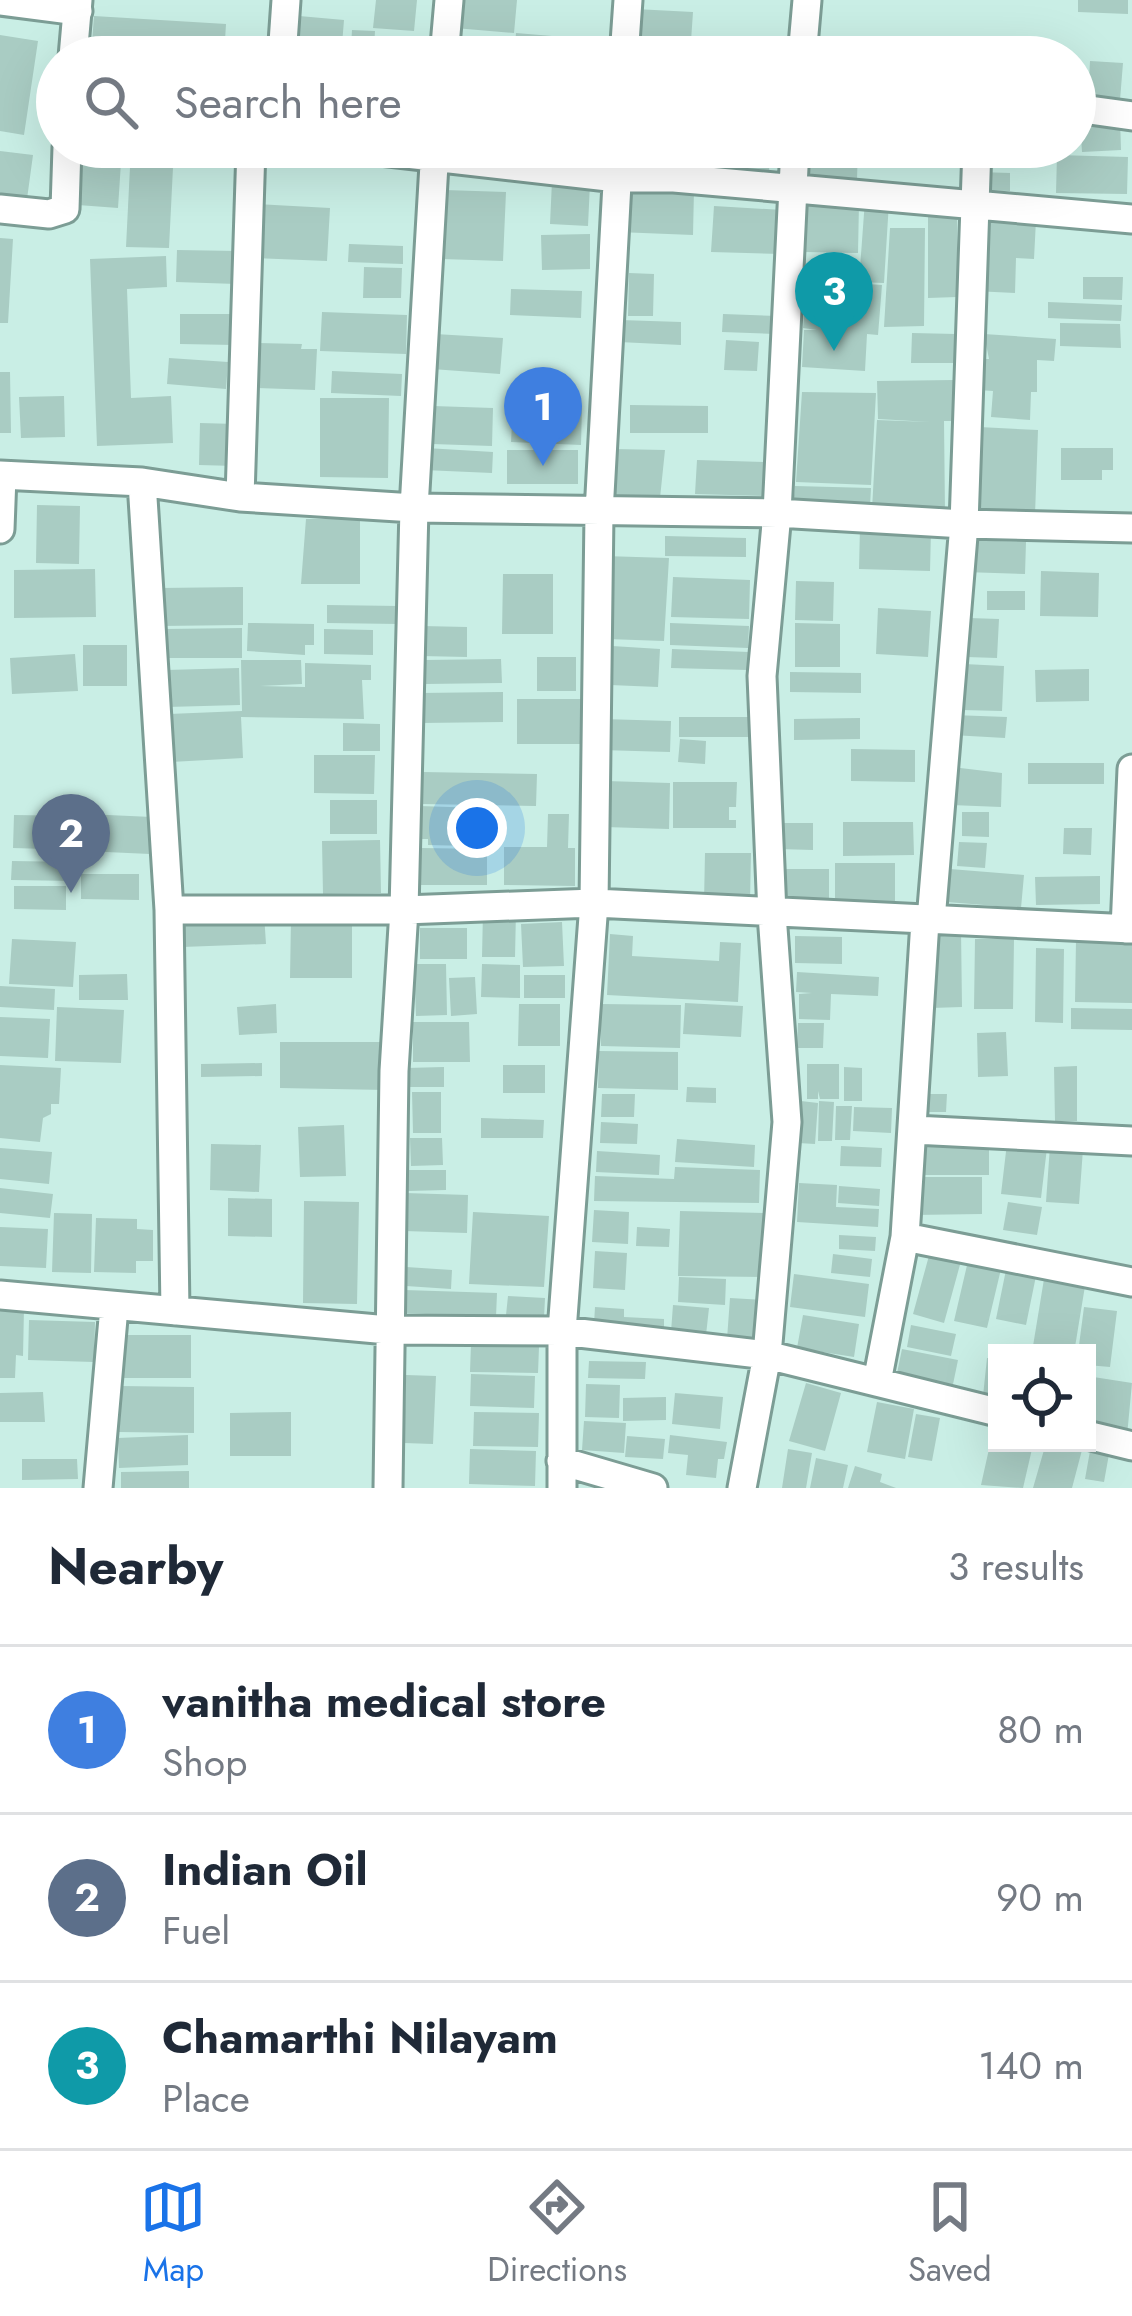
<!DOCTYPE html>
<style>
:root{--surface:#fff;--page:#f2f2f3;--text:#1f2937;--muted:#747a83;--line:#e0e1e3;--accent:#1a73e8}
body{margin:0;font-family:Jost,sans-serif;background:var(--page);color:var(--text)}
.controls{position:absolute;right:36px;bottom:36px;display:grid;overflow:hidden;border-radius:0px;box-shadow:0 12px 48px #0002}
.controls button{width:108px;height:108px;display:grid;place-items:center;padding:0;border:0;border-bottom:3px solid var(--line);background:var(--surface);color:var(--text);font:60px sans-serif}
.you{position:absolute;left:477px;top:828px;width:42px;height:42px;margin:-30px;border:9px solid #fff;border-radius:50%;background:#1a73e8;box-shadow:0 0 0 18px #1a73e833}
.badge{display:grid;place-items:center;width:78px;height:78px;border-radius:50%;background:var(--accent);color:#fff;font-size:39px;font-weight:700}
.pin{position:absolute;translate:-50% -99px;filter:drop-shadow(0 3px 6px #0008)}
.pin::after{content:'';position:absolute;top:63px;width:42px;height:36px;background:inherit;clip-path:polygon(0 0,100% 0,50% 100%)}
.list{margin:0;padding:0;list-style:none}
h2{display:flex;justify-content:space-between;align-items:center;height:156px;margin:0;padding:0 48px;font-size:51px}
h2 small{font-size:39px;font-weight:400;color:var(--muted)}
.list li{display:grid;grid-template-columns:78px 1fr auto;gap:36px;align-items:center;box-sizing:border-box;height:168px;padding:0 48px;border-top:3px solid var(--line)}
.list b{display:block;font-size:45px;white-space:nowrap}
.list p{margin:0;font-size:39px;white-space:nowrap;color:var(--muted)}
.list em{font-size:39px;font-style:normal;color:var(--muted)}
.icon{flex:none;width:66px;height:66px;fill:none;stroke:currentColor;stroke-width:2;stroke-linecap:round;stroke-linejoin:round}
.map{position:relative;flex:none;width:1132px;height:1488px;overflow:hidden}
.search{position:absolute;background:var(--surface);box-shadow:0 12px 48px #0002;left:36px;right:36px;top:36px;height:132px;display:flex;align-items:center;gap:30px;box-sizing:border-box;padding:0 42px;border-radius:66px;color:var(--muted);font-size:45px}
.sheet{height:660px;background:var(--surface)}
nav{display:flex;justify-content:space-around;align-items:center;box-sizing:border-box;height:168px;border-top:3px solid var(--line);background:var(--surface);font-size:33px;color:var(--muted)}
nav a{display:grid;justify-items:center;gap:6px}
nav .on{color:var(--accent)}
.map>svg:first-child{display:block}
.building{fill:#a9ccc3}
.lines{fill:none;stroke-linecap:round;stroke-linejoin:round}
.street-casing{stroke:#7c9d95;stroke-width:33}
.street{stroke:#fff;stroke-width:27}
</style>
<div class="map">
<svg width="1132" height="1488" viewBox="0 0 1132 1488">
<rect width="100%" height="100%" fill="#c9eee5"/>
<!-- building -->
<path class="building" d="M376 0H417L414 31 373 28Z
M457 0H517L514 33 455 28Z
M1078 0H1128V14L1078 12Z
M635 9 693 12 691 41 633 38Z
M94 16 226 24 224 57H91Z
M299 16 344 20 341 57 297 56Z
M352 30 375 31 374 48 351 47Z
M516 33 552 36 551 57H514Z
M0 35 38 41 24 135 0 131Z
M816 37 849 38V57H815Z
M554 39 586 41 585 57H552Z
M634 44 687 47 686 57H633Z
M941 44 974 46V57H941Z
M1090 61 1123 63 1120 100 1088 98Z
M1120 118 1121 150 1082 152 1080 120Z
M80 147H122L118 208 78 205Z
M131 147H174L169 248 126 247Z
M621 147H683L682 167 620 162Z
M710 147H770L769 172 710 170Z
M800 147H858L857 179 799 177Z
M1015 147H1046V164H1015Z
M0 151 33 155 27 199 0 195Z
M1057 155 1128 157 1127 194 1056 193Z
M978 172 1010 173V191L977 190Z
M552 181 590 183 588 226 550 224Z
M620 187 694 189 693 235 618 232Z
M444 190 506 192 503 261 442 259Z
M865 200 889 202 884 283 859 282Z
M806 202 859 203 858 253 804 252Z
M256 204 330 208 327 261 253 258Z
M714 206 783 210 781 254 711 252Z
M928 210H957V297L928 298Z
M979 217 1036 220 1034 259 1016 258 1015 293 974 291Z
M890 228H925L924 326 884 327Z
M590 234V269L542 270 541 235Z
M0 238 13 239 8 323H0Z
M349 244 403 246V264L348 262Z
M177 250 238 251 237 284 176 282Z
M166 256 167 287 127 289 131 398 171 396 173 443 97 446 90 259Z
M364 267 402 268 401 298H363Z
M629 273 654 274 653 316H628Z
M1083 277H1123L1122 300 1083 299Z
M807 280 882 285 878 335 867 334 865 371 802 367 804 330H817L803 328Z
M511 289 582 291 581 318 510 315Z
M1048 302 1122 305 1121 321 1048 318Z
M322 312 407 315 406 354 320 351Z
M180 314H235V345L180 344Z
M723 314 777 316 776 334 722 332Z
M620 320 681 322V345L619 342Z
M1060 323 1120 324 1121 348 1060 346Z
M912 333 956 334 955 363H911Z
M435 334 503 338 500 374 432 369Z
M984 334 1056 339 1054 361 1037 360V392H1031L1030 420 991 417 993 391 979 390 982 359H989Z
M726 340 759 342 757 371 724 370Z
M258 343 302 344 301 349H317L315 390 257 388Z
M169 358 228 362 226 389 167 384Z
M332 371 402 374 401 396 331 393Z
M0 372H10L11 433H0Z
M954 380 952 421H944L945 512 872 509 877 420 930 422 878 419 877 381Z
M802 392 876 393 871 485 796 482Z
M64 396 65 437 21 438 19 397Z
M320 398H389L388 478 320 477Z
M513 404 582 406 581 445 511 442Z
M630 405 708 406V433H630Z
M433 406 493 408 492 446 432 444Z
M200 423 236 424 235 466 199 465Z
M979 427 1038 430 1035 515H974Z
M426 448 493 452 492 473 424 470Z
M1061 448H1113V470H1102V480H1061Z
M613 449 665 450 660 498 612 495Z
M507 450H578V484H507Z
M697 460 765 462 764 496 695 494Z
M795 486 871 488 870 507 793 505Z
M37 505 80 506 79 564 36 563Z
M306 519H360V584H301Z
M860 527 931 530 930 571 859 569Z
M665 536 746 538V557L665 556Z
M965 540 1026 542 1025 574 964 572Z
M604 556 669 558 664 641 607 639Z
M95 569 96 617 14 618V570Z
M1041 571 1099 573 1098 617 1040 616Z
M503 574H553V634H502Z
M673 577 750 580 749 619 671 617Z
M796 581 834 582 833 621 795 620Z
M243 587V625L160 626V588Z
M987 591H1025V610H987Z
M327 605 399 606V624L327 623Z
M878 608 931 611 928 657 876 654Z
M969 618 999 619 997 658 967 657Z
M248 623 314 624V645H305V655L247 651Z
M670 623 749 626 748 648 670 645Z
M795 623 840 624V667H795Z
M422 626 467 627V657L421 656Z
M242 628V658H164V629Z
M324 629 373 630V655L324 654Z
M83 645H127V686H83Z
M612 646 660 649 658 687 610 685Z
M672 649 749 652 748 670 671 668Z
M75 654 78 691 12 694 10 658Z
M537 657H576V691H537Z
M501 659 502 683 425 684V660Z
M241 660H301L302 684 260 686 305 687V663L371 665V680H362L364 719 241 717 243 758 171 762 169 714 242 711Z
M964 664 1004 666 1002 711 962 710Z
M239 668 240 705 167 707 166 670Z
M1089 669V701L1036 702 1035 670Z
M790 672 861 673V693L790 692Z
M503 692V722L421 723 420 693Z
M517 699H581V744H517Z
M953 715 1007 717 1005 738 952 735Z
M679 717H750V737H679Z
M860 718V739L794 740V719Z
M602 719 671 721 670 752 601 750Z
M343 723 380 724V751H343Z
M680 739 706 741 705 764 678 762Z
M851 749 915 750V782L851 781Z
M314 755H375L374 794 314 793Z
M1028 763H1104V784H1028Z
M952 767 1002 773 1001 807 951 805Z
M422 772 537 774 536 806 422 804Z
M606 781 670 783 669 829 605 827Z
M673 782H737L736 807H729V820H736V828H673Z
M330 800H377V834H330Z
M419 806 480 808V842H469V846L428 845V839H418Z
M962 812H989V837L962 836Z
M86 814 152 817 150 854 84 851Z
M548 814H569L568 848H575V886L504 885V847H547Z
M14 815 80 816 79 850 13 848Z
M843 822H913L914 855 843 856Z
M778 823H813V850L778 849Z
M1064 828H1092L1091 855 1063 854Z
M380 840 381 893 323 894 322 841Z
M959 842 987 843 985 868 957 866Z
M421 848 487 849V885H420Z
M705 853H751L750 902H704Z
M12 861 75 862V881L11 880Z
M835 863H895V901H835Z
M781 869H829V900H781Z
M950 869 1024 875 1021 908 947 902Z
M81 874H139V900L81 899Z
M1100 876V904L1036 905 1035 877Z
M14 886H66V910L14 909Z
M483 911H516L515 957H482Z
M264 914 266 944 182 947 181 917Z
M352 917V978H290L291 919Z
M562 922 564 966 523 967 521 924Z
M420 928H467V959H420Z
M961 930 962 1007 931 1008 930 931Z
M610 934 633 936 632 956 719 961 720 942 741 943 738 1002 607 995Z
M795 936 842 937V964L795 963Z
M12 939 76 942 73 987 9 984Z
M975 939H1014L1013 1009H974Z
M1076 940 1132 941V1003L1075 1002Z
M1036 948 1064 949 1063 1023 1035 1022Z
M414 964H446L447 1015 416 1016Z
M482 964 520 965V998L481 997Z
M797 972 879 977 878 996 831 994 830 1020 799 1019V994L812 993 796 992Z
M127 974 128 1000H79V975Z
M524 975H565V998H524Z
M475 977 477 1014 451 1016 449 978Z
M0 986 55 989 54 1010 0 1007Z
M685 1003 743 1006 741 1037 683 1034Z
M276 1004 277 1033 239 1035 237 1007Z
M519 1004H560V1046H518Z
M601 1004 681 1005 680 1048 601 1046Z
M57 1007 124 1010 121 1063 55 1061Z
M1071 1008 1132 1009V1030L1071 1029Z
M0 1017 50 1019 48 1058 0 1056Z
M413 1022H469L470 1062H413Z
M798 1023H824L823 1048H797Z
M1006 1032 1008 1076 978 1077 977 1033Z
M280 1042H387L386 1090 280 1088Z
M599 1051 678 1052V1090L598 1088Z
M262 1063V1076L201 1077V1064Z
M807 1064H839V1099H820L818 1091V1099H807Z
M0 1065 61 1068 59 1104H51V1114L43 1118 40 1142 0 1138Z
M503 1065H545V1093H503Z
M1077 1066V1121H1055L1054 1067Z
M444 1067V1087H406V1068Z
M844 1067 862 1068V1101H844Z
M687 1087 716 1088V1103L686 1102Z
M412 1092H441V1133H413Z
M602 1094H635L634 1117H601Z
M922 1094H947L946 1112H922Z
M801 1101 818 1103 815 1144 798 1143Z
M819 1101 834 1102 832 1141H818Z
M836 1106H852L850 1140H835Z
M854 1107 892 1108 891 1133 853 1131Z
M481 1118 544 1120 543 1138H481Z
M601 1122 638 1124 637 1144 600 1143Z
M344 1125 346 1176 300 1177 298 1127Z
M410 1138H442L443 1165 411 1166Z
M677 1139 755 1145 754 1167 675 1162Z
M923 1142 989 1143V1175H923Z
M1007 1143 1047 1148 1041 1198 1001 1194Z
M211 1144 261 1145 259 1192 210 1190Z
M841 1146 882 1148 881 1167 840 1166Z
M1050 1146 1083 1149 1079 1204 1046 1202Z
M0 1148 52 1152 49 1184 0 1179Z
M597 1151 660 1155 659 1175 596 1172Z
M675 1167 760 1170 759 1203 594 1201 595 1176 674 1179Z
M408 1170H446V1190L408 1191Z
M912 1177H982V1214L913 1215Z
M799 1183 837 1185 836 1207 879 1209 878 1227 797 1222Z
M839 1186 880 1189 879 1206 838 1203Z
M0 1188 53 1194 50 1218 0 1213Z
M405 1193 468 1195 467 1233 404 1231Z
M228 1198 272 1199V1237L228 1236Z
M304 1201 359 1202 357 1304 303 1303Z
M1008 1202 1042 1207 1037 1235 1003 1230Z
M594 1210 629 1212 628 1244 592 1242Z
M680 1211 768 1213 767 1277 678 1276Z
M473 1212 549 1216 544 1287 469 1284Z
M54 1213 92 1214 91 1273 52 1272Z
M96 1218 137 1219V1229L153 1230V1261H136V1273L94 1272Z
M0 1227 48 1229 46 1268 0 1266Z
M637 1227 670 1229 669 1247 636 1246Z
M839 1235 876 1237 875 1251 839 1249Z
M595 1251 627 1253 625 1290 593 1288Z
M930 1252 961 1261 944 1323 913 1314Z
M833 1254 872 1259 870 1277 831 1273Z
M968 1261 1001 1269 987 1328 954 1321Z
M1007 1265 1037 1271 1026 1325 996 1319Z
M406 1267 452 1270 451 1289 406 1286Z
M794 1274 869 1284 865 1317 790 1307Z
M679 1277 726 1279 725 1305 678 1302Z
M1044 1279 1085 1286 1074 1353 1033 1346Z
M404 1290 497 1293 496 1317 403 1313Z
M508 1296 545 1298 544 1318 506 1315Z
M730 1298 766 1300 762 1342 727 1339Z
M673 1305 709 1308 706 1335 671 1332Z
M0 1307 24 1308 23 1356 16 1355 15 1378H0Z
M595 1307 624 1309V1317L664 1319V1328L594 1324Z
M1084 1307 1117 1311 1110 1367 1087 1365V1353H1078Z
M803 1315 859 1324 854 1357 797 1348Z
M29 1320 95 1322 94 1362 28 1360Z
M911 1325 956 1334 951 1356 907 1347Z
M119 1335H191V1378H119Z
M471 1344 539 1347 538 1373 470 1372Z
M902 1349 958 1360 952 1389 896 1378Z
M987 1358 997 1359V1397L983 1396Z
M589 1361 646 1362 645 1379 588 1378Z
M471 1374 535 1376 534 1408 470 1406Z
M406 1375 436 1376 433 1444 404 1443Z
M1087 1376 1132 1383 1127 1436 1087 1429Z
M806 1383 841 1393 825 1451 789 1441Z
M586 1384 620 1385 619 1418 585 1417Z
M120 1386 194 1387V1433L119 1432Z
M43 1392 45 1422H0V1393Z
M675 1393 723 1397 720 1429 672 1424Z
M666 1397V1420L623 1421V1398Z
M877 1402 914 1409 905 1459 867 1452Z
M291 1412V1456H230V1413Z
M474 1412 539 1413 538 1447 473 1446Z
M916 1414 940 1418 932 1461 908 1457Z
M584 1421 626 1423 624 1453 582 1450Z
M188 1435V1465L119 1468 118 1438Z
M670 1435 727 1442 724 1459H718L716 1478 686 1475 688 1455 668 1453Z
M627 1436 665 1439 663 1459 625 1457Z
M991 1440 1032 1449 1023 1488 981 1485Z
M1046 1443 1082 1450 1072 1488H1033Z
M470 1449 536 1451 535 1486 469 1484Z
M788 1449 812 1453 806 1488H782Z
M1090 1451 1109 1454 1104 1482 1085 1479Z
M816 1458 848 1465 843 1488H810Z
M22 1459H77L78 1479 22 1480Z
M855 1466 882 1474 880 1482 896 1488H848Z
M189 1471V1488H121V1472Z"/>
<g class="lines">
<!-- street casing -->
<g class="street-casing">
<path id="street" d="M0 1 78 11
M73 57 78 0
M282 57 286 0
M444 57 449 0
M624 57 628 0
M802 57 807 0
M1075 108 1132 116
M345 147 617 178H674L1132 219
M0 209 49 214 65 209 67 147
M0 475 142 482 240 497 414 508 777 513 964 524 1132 528
M142 482 169 910 175 1311
M240 497 251 147
M0 529 2 476
M169 910H404L594 903 1132 929
M931 920 964 524 977 147
M1125 929 1132 769
M914 1130 1132 1141
M905 1237 1132 1282
M0 1295 388 1330 562 1331 767 1355 997 1412
M877 1382 905 1237 925 921
M1087 1435 1132 1446
M561 1461 653 1488
M98 1488 114 1307
M388 1488 394 1071 404 910 414 508 435 147
M562 1488V1331L594 903 599 513 619 147
M742 1488 767 1355 787 1122 772 914 762 676 777 513 795 147"/>
</g>
<!-- street -->
<use href="#street" class="street"/>
</g>
</svg>
<div class="controls">
<button><svg class="icon" aria-label="locate" viewBox="0 0 24 24"><circle cx="12" cy="12" r="6"/><path d="M12 2v4M12 18v4M2 12h4M18 12h4"/></svg></button>
</div>
<div class="you"></div>
<div class="pin badge" style="left:543px;top:466px;background:#3f7fe0">1</div>
<div class="pin badge" style="left:71px;top:893px;background:#5c6f8a">2</div>
<div class="pin badge" style="left:834px;top:351px;background:#0f9aa8">3</div>
<div class="search"><svg class="icon" aria-label="search" viewBox="0 0 24 24"><circle cx="10" cy="10" r="6"/><path d="M15 15l6 6"/></svg>Search here</div>
</div>
<section class="sheet">
<h2>Nearby<small>3 results</small></h2>
<ul class="list">
<li><span class="badge" style="background:#3f7fe0">1</span><div><b>vanitha medical store</b><p>Shop</p></div><em>80 m</em></li>
<li><span class="badge" style="background:#5c6f8a">2</span><div><b>Indian Oil</b><p>Fuel</p></div><em>90 m</em></li>
<li><span class="badge" style="background:#0f9aa8">3</span><div><b>Chamarthi Nilayam</b><p>Place</p></div><em>140 m</em></li>
</ul>
</section>
<nav>
<a class="on"><svg class="icon" aria-label="map" viewBox="0 0 24 24"><path d="M3 6l6-2 6 2 6-2v14l-6 2-6-2-6 2zM9 4v14M15 6v14"/></svg>Map</a>
<a><svg class="icon" aria-label="directions" viewBox="0 0 24 24"><path d="M12 3l9 9-9 9-9-9zM9 14v-3h6M13 9l2 2-2 2"/></svg>Directions</a>
<a><svg class="icon" aria-label="saved" viewBox="0 0 24 24"><path d="M7 4h10v16l-5-4-5 4z"/></svg>Saved</a>
</nav>
